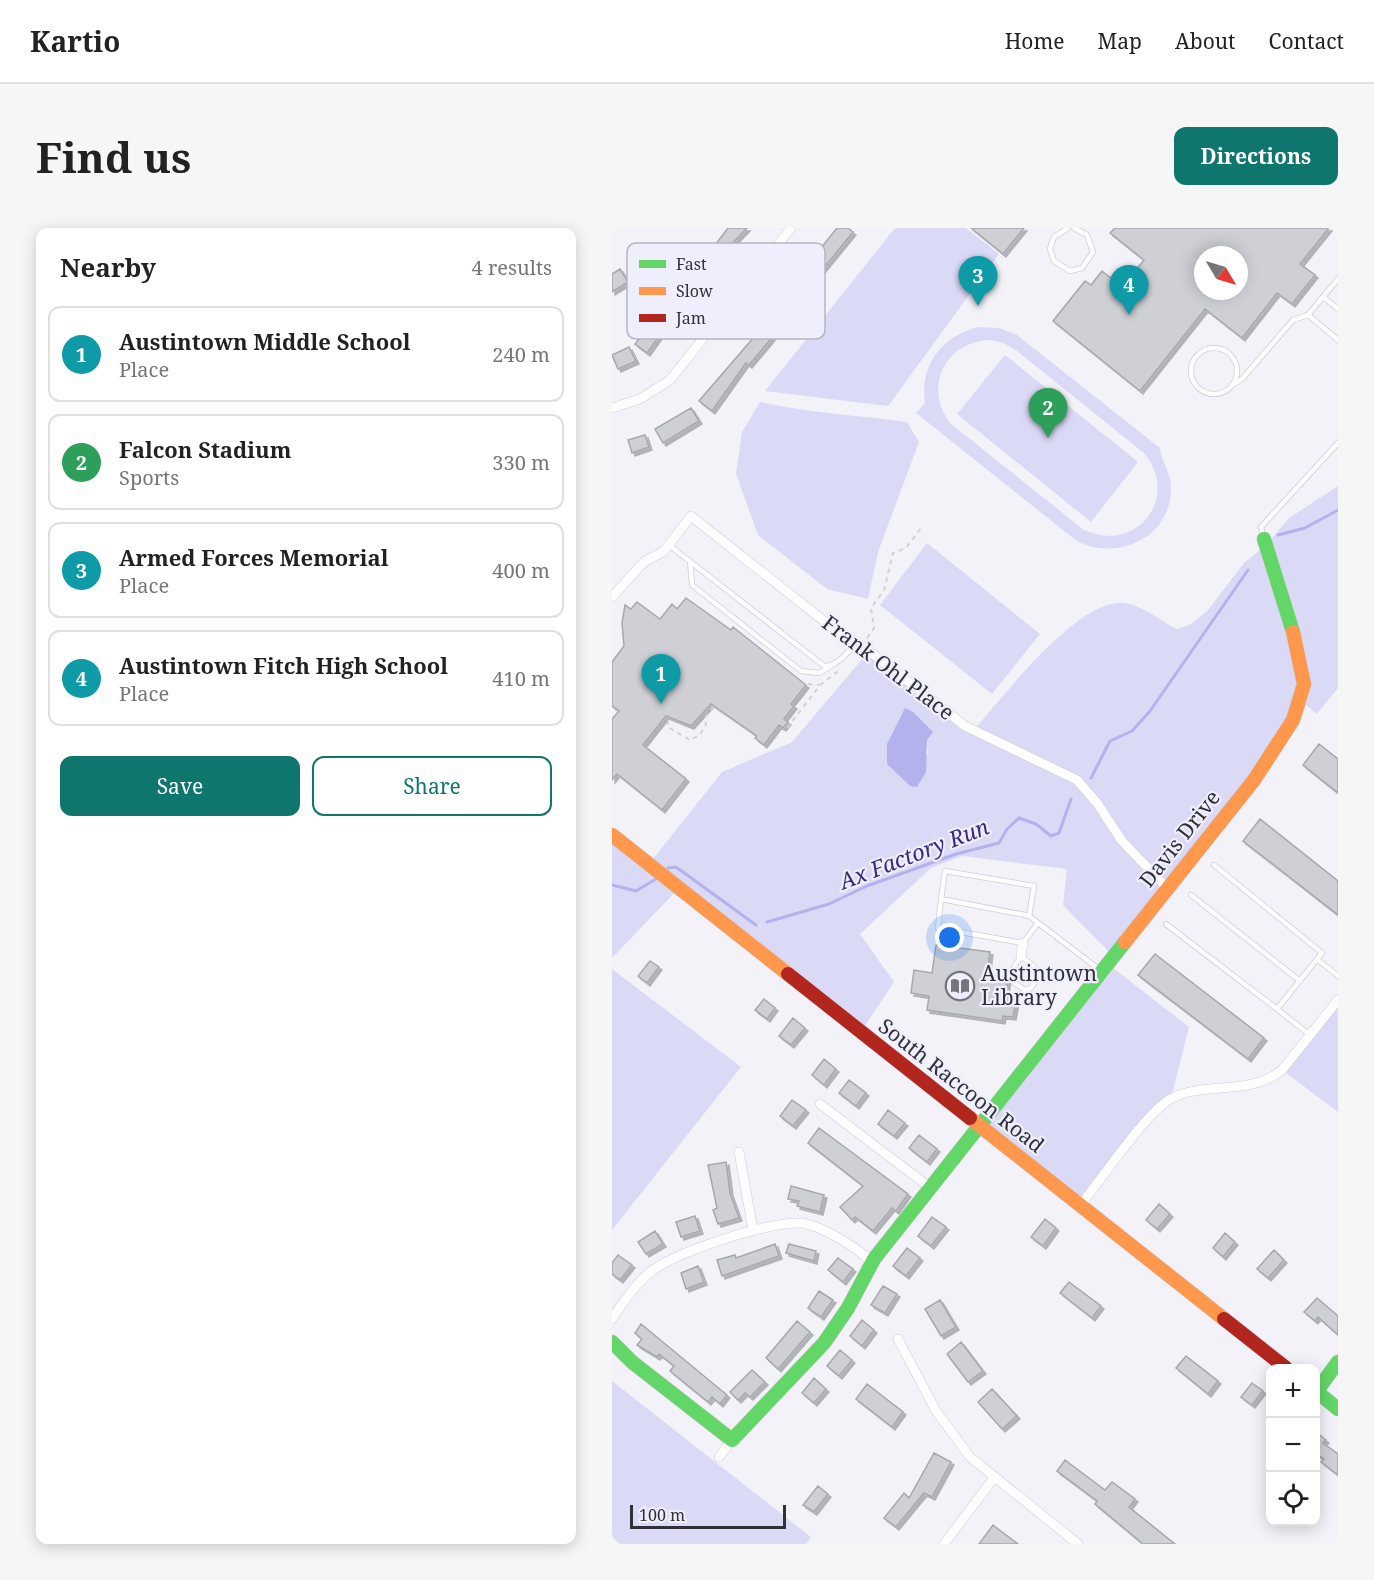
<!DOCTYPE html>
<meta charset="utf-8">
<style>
:root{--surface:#fff;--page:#f6f6f6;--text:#222;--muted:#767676;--line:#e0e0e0;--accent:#0f766e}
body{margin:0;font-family:"Noto Serif",serif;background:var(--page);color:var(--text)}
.controls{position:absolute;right:18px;bottom:18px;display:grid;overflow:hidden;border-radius:12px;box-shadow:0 3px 15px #0003}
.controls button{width:54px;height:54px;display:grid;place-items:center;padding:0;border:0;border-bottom:2px solid var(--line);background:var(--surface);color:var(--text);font:30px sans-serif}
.compass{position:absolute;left:582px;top:18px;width:54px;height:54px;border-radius:50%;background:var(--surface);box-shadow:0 3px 15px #0003;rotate:128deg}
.scale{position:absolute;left:18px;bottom:15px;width:156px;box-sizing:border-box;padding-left:6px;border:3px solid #303039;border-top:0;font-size:16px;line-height:21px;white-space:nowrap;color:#303039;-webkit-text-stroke:4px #eeeefc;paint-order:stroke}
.you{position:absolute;left:338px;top:710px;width:21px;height:21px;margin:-15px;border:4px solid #fff;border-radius:50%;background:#1a73e8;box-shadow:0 0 0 9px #1a73e833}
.badge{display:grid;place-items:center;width:39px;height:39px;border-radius:50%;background:var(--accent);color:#fff;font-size:20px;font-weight:700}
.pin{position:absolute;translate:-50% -50px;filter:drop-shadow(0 2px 3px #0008)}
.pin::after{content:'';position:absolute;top:32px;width:21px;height:18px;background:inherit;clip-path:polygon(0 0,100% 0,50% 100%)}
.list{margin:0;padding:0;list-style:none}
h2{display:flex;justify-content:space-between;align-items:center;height:78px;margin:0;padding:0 24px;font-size:26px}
h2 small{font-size:20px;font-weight:400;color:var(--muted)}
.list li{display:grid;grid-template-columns:39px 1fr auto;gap:18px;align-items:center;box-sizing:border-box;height:96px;margin:0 12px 12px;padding:0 12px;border:2px solid var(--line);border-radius:12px}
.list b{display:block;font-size:22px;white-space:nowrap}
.list p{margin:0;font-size:20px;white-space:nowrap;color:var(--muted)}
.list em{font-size:20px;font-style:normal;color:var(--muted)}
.actions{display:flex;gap:12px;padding:18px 24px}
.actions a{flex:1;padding:14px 0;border:2px solid var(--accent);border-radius:12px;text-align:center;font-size:21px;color:var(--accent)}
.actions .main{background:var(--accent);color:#fff}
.icon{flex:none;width:33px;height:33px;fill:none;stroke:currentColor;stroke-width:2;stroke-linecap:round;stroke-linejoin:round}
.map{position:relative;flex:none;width:726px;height:1316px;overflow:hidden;border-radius:12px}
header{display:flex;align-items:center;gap:36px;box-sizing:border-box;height:84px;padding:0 30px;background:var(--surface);border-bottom:2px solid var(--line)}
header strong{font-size:28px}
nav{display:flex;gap:33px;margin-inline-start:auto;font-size:21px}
.intro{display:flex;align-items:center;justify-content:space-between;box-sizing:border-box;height:144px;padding:0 36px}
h1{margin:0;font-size:42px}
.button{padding:15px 27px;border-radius:12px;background:var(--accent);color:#fff;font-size:21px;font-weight:700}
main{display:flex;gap:36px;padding:0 36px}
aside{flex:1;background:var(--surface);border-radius:12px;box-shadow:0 3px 15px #0003}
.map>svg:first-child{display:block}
.green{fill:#dadaf7;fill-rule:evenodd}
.water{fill:#b4b2ec}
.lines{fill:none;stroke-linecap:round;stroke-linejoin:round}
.stream{stroke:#b4b2ec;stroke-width:3}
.building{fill:#cfd0d6;stroke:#a7a7ad;stroke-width:1.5;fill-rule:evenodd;filter:url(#shadow)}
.lane-casing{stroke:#ceced6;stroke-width:6}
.street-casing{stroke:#ceced6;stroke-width:10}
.fast-casing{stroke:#ceced6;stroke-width:15}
.slow-casing{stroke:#ceced6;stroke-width:15}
.jam-casing{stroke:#ceced6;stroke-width:15}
.path{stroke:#d2d2d5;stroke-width:2;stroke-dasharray:4.5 4.5;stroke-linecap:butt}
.lane{stroke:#fdfdfe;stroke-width:4.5}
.street{stroke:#fdfdfe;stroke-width:9}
.fast{stroke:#63d668;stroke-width:14}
.slow{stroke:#ff974d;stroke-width:14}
.jam{stroke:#b3261e;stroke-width:14}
.labels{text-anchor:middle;stroke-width:4.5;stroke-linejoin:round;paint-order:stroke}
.street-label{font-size:21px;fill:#303039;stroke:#eeeefc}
.poi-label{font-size:21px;fill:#303039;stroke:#eeeefc;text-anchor:start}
.water-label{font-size:22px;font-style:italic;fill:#3a2985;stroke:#eeeefc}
.key{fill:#eeeefc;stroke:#b5b5c2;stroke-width:1.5}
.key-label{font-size:16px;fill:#303039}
</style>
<header>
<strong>Kartio</strong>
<nav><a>Home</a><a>Map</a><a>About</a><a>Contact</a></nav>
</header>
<div class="intro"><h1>Find us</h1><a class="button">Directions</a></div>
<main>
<aside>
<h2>Nearby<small>4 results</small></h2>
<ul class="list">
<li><span class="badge" style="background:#0f9aa8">1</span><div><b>Austintown Middle School</b><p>Place</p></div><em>240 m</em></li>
<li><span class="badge" style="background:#2e9e5b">2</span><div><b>Falcon Stadium</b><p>Sports</p></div><em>330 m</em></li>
<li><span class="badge" style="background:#0f9aa8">3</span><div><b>Armed Forces Memorial</b><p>Place</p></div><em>400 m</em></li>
<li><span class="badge" style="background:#0f9aa8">4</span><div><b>Austintown Fitch High School</b><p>Place</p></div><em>410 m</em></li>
</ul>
<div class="actions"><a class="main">Save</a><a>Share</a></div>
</aside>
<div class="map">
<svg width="726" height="1316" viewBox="0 0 726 1316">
<defs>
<filter id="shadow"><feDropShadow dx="3" dy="3" stdDeviation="0" flood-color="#0004"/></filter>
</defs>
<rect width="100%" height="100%" fill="#f2f2f8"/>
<!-- green -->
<path class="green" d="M283 0H354L387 26 276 178 153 163Z
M367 99 387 100 405 107 548 220C549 232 559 245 559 259 560 309 507 333 466 314L304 185 313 175C307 137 331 107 367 99ZM377 112 392 115 405 123 533 226C568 271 524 326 472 302L338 195C311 159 333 114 377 112Z
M393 127 526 234 479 294 345 186Z
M148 174C197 185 246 187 295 194L307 214 266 324 256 371 215 361 146 307 124 246 130 204Z
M726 258V460L705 486 690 474 684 489 502 729 451 677 455 641 350 628 319 640 248 706 282 754 248 805 67 660 0 730V607L37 636 110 544 180 514 257 423 362 502C392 468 460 378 506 375 526 373 547 393 565 401L579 396 596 382 632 335 653 318 677 290ZM315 512 316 525 298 558 275 536Z
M315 315 428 406 380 466 268 377Z
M496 736 577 799 559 870 549 877 468 978 368 900Z
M0 741 129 839 0 1002Z
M726 772V884L670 842Z
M0 1153 199 1309 194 1316H0Z"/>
<!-- water -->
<path class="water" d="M293 480 301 484 321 504 315 512 314 544 305 559 298 558 275 536V516Z"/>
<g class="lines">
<!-- stream -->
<path class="stream" d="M666 307 693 300 726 282
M479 550 498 513 520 503 538 483 636 342
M56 640 64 639 144 697
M0 657 24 663 44 651
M155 694 217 676 255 658 344 626 387 615 395 601 407 590 424 596 439 608 447 605 459 571"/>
</g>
<!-- building -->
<path class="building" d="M116 0H135L116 20 86 61 66 82 35 125 23 116 68 59 70 61Z
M225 0H236L241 4 184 74 158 112 137 137 134 135 100 183 87 173 142 109 159 82Z
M359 0H412L391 26Z
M503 0H717L688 36 703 47 680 76 665 65 630 110 593 81 528 163 441 93 473 53 479 57 490 43 510 59 532 32 498 5ZM591 27H627V63H591Z
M8 41 16 54 0 64V46Z
M17 119 24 133 6 141 0 127Z
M79 180 87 193 51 215 43 201Z
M33 207 37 219 20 225 16 212Z
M74 370 119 402 121 399 194 457 179 476 182 478 172 491 176 494 171 500 167 497 152 517 143 510 145 508 99 476 79 498 54 488 31 517 74 551 50 582 5 546 0 552V491L7 483 0 478V434L12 418 10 395 13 377 19 381 25 374 48 391 60 376 65 381Z
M707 516 726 531V565L691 537Z
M648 591 726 653V687L631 613Z
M324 717 378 724 375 747 396 750 393 772 404 773 401 789 391 788 390 793 315 782 317 768 299 765 302 742 320 745Z
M543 726 652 810 636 831 526 747Z
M38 733 47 739 35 755 26 748Z
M152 771 163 780 155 791 143 782Z
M181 790 193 800 179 817 167 808Z
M212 831 224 841 212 857 200 847Z
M237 852 254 865 244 878 227 865Z
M180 872 194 882 181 898 168 888Z
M276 882 293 895 282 908 266 896Z
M207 900 296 966 284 983 280 980 261 1003 243 989 240 992 228 979 251 958 196 915Z
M307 907 325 921 315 934 297 920Z
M114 934 118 965 127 990 106 996 101 982 105 980 96 937Z
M179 958 212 967 208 984 185 978 187 973 176 971Z
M547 976 558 986 545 1001 534 992Z
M83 988 88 1003 69 1009 64 994Z
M320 989 334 999 319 1018 306 1008Z
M433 991 444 1000 431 1018 419 1009Z
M43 1003 51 1016 34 1026 26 1014Z
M613 1005 623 1014 611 1029 601 1020Z
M163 1016 167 1028 110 1048 105 1032 123 1027 124 1030Z
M177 1016 204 1023 202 1033 174 1025Z
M295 1020 308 1030 294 1048 281 1038Z
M662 1022 672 1032 656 1050 645 1041Z
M6 1027 20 1037 8 1052 0 1046V1035Z
M226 1030 241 1041 231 1054 216 1042Z
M86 1038 92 1054 74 1061 69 1045Z
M457 1054 489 1078 480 1090 448 1065Z
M271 1058 285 1066 273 1085 259 1077Z
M207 1063 221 1072 209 1089 196 1080Z
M705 1070 726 1088V1107L706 1089 703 1093 692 1084Z
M328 1072 344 1099 329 1108 313 1081Z
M250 1092 262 1102 250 1118 238 1108Z
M185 1093 198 1104 166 1141 154 1130Z
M29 1096 115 1167 108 1176 100 1169 96 1174 58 1143 62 1138 47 1126 45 1129 25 1117 30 1111 23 1105Z
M349 1114 371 1143 356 1154 335 1126Z
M228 1122 240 1132 227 1148 215 1138Z
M574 1128 606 1153 596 1166 564 1140Z
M140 1142 153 1154 138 1169 133 1165 126 1172 118 1164Z
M202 1150 214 1161 202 1175 190 1165Z
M640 1155 651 1163 640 1177 629 1169Z
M255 1156 291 1184 280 1199 244 1171Z
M380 1161 405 1188 390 1201 366 1174Z
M704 1204 714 1212 711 1215 726 1226V1247L709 1234 712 1231 704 1226Z
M322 1225 339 1234 320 1269 312 1265 284 1299 272 1290 292 1265 297 1270Z
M453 1232 493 1262 500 1254 523 1271 517 1279 563 1316H531L483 1276 485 1273 445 1243Z
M206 1258 216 1266 202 1284 191 1277Z
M381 1297 394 1307 406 1316H367Z"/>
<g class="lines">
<!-- lane casing -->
<g class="lane-casing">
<path id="lane" d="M456 0 442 9 438 21 442 33 458 43 470 40 481 24 475 7 462 0
M726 51 696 87 726 112
M711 69 726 81
M579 143a23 23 0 1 1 46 0a23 23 0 1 1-46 0Z
M622 156 630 151 681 92 696 87
M651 308 649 299 726 215
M57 317 212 438C226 438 235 425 244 415
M78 333 80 357 189 443 207 445 219 438
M579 667 688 753
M329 671 333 643 422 658 417 688
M426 695 411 715 326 700 329 671 413 687 417 688 488 742
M554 696 665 781 710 725 602 637
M409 728 425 741 427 748 419 760 413 762 401 754V741Z
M705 731 726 748
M665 781 698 807"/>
</g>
<!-- street casing -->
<g class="street-casing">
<path id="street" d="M0 180 28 171 58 152 179 0
M0 369 32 334 52 323 79 288 217 397 257 423 353 498 465 552 485 575 510 613 556 661
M409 728 411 715
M208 876 320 961
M127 924 141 1002
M468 978C488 953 535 883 560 870 595 853 638 868 670 842L726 772
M0 1091C10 1075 22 1058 37 1045 60 1025 158 993 189 995 208 997 247 1020 260 1035
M286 1111 324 1183 358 1229 466 1316
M107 1229 120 1212
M332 1316 382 1250"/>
</g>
<!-- fast casing -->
<g class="fast-casing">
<path id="fast" d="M652 311 681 404
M0 1114 20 1134 120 1212 212 1115 236 1080 262 1031 513 714
M704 1163 726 1181
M704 1164 726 1134"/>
</g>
<!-- slow casing -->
<g class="slow-casing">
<path id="slow" d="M0 607 176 746
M513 714 642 552 681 492 692 456 681 404
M358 890 612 1091"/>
</g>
<!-- jam casing -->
<g class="jam-casing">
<path id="jam" d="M176 746 358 890
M612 1091 674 1140"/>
</g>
<!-- path -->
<path class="path" d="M255 410 262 400 259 380 272 362 281 325 294 320 309 300
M196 456 207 457
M56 492V499L78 512 88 507 94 496 93 490 103 476 112 472
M175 500 209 456 229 441"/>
<!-- lane -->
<use href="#lane" class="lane"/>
<!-- street -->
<use href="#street" class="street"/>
<!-- fast -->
<use href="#fast" class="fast"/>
<!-- slow -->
<use href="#slow" class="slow"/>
<!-- jam -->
<use href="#jam" class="jam"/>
</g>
<!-- icons -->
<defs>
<g id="library-ring" transform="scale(1.5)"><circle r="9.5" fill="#eeeefc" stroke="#74747c" stroke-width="1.5"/><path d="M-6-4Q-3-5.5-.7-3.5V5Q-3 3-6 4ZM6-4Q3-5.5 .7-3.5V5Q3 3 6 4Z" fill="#74747c"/></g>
</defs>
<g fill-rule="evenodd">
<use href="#library-ring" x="348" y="758"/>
</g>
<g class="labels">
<!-- street labels -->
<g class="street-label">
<text transform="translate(276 440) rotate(37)" y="7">Frank Ohl Place</text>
<text transform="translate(568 611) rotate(-52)" y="7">Davis Drive</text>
<text transform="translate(349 858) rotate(38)" y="7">South Raccoon Road</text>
</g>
<!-- poi labels -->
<g class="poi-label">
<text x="369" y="753">Austintown<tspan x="369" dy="24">Library</tspan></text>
</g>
<!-- water labels -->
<g class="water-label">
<text transform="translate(302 626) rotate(-21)" y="8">Ax Factory Run</text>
</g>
</g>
<!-- legend -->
<rect x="15" y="15" width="198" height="96" rx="9" class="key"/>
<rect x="27" y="32" width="27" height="8" fill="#63d668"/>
<rect x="27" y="59" width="27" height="8" fill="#ff974d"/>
<rect x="27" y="86" width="27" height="8" fill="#b3261e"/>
<g class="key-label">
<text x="64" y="42">Fast</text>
<text x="64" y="69">Slow</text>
<text x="64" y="96">Jam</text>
</g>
</svg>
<div class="controls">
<button>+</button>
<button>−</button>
<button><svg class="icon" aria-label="locate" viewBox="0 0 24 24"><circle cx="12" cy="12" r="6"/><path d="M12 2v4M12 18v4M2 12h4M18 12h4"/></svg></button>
</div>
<svg class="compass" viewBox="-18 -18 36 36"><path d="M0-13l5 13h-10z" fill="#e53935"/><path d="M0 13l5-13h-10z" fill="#767676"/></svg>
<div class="scale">100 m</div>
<div class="you"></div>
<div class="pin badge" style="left:49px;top:476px;background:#0f9aa8">1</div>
<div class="pin badge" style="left:436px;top:210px;background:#2e9e5b">2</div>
<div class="pin badge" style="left:366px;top:78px;background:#0f9aa8">3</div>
<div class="pin badge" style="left:517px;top:87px;background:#0f9aa8">4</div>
</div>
</main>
